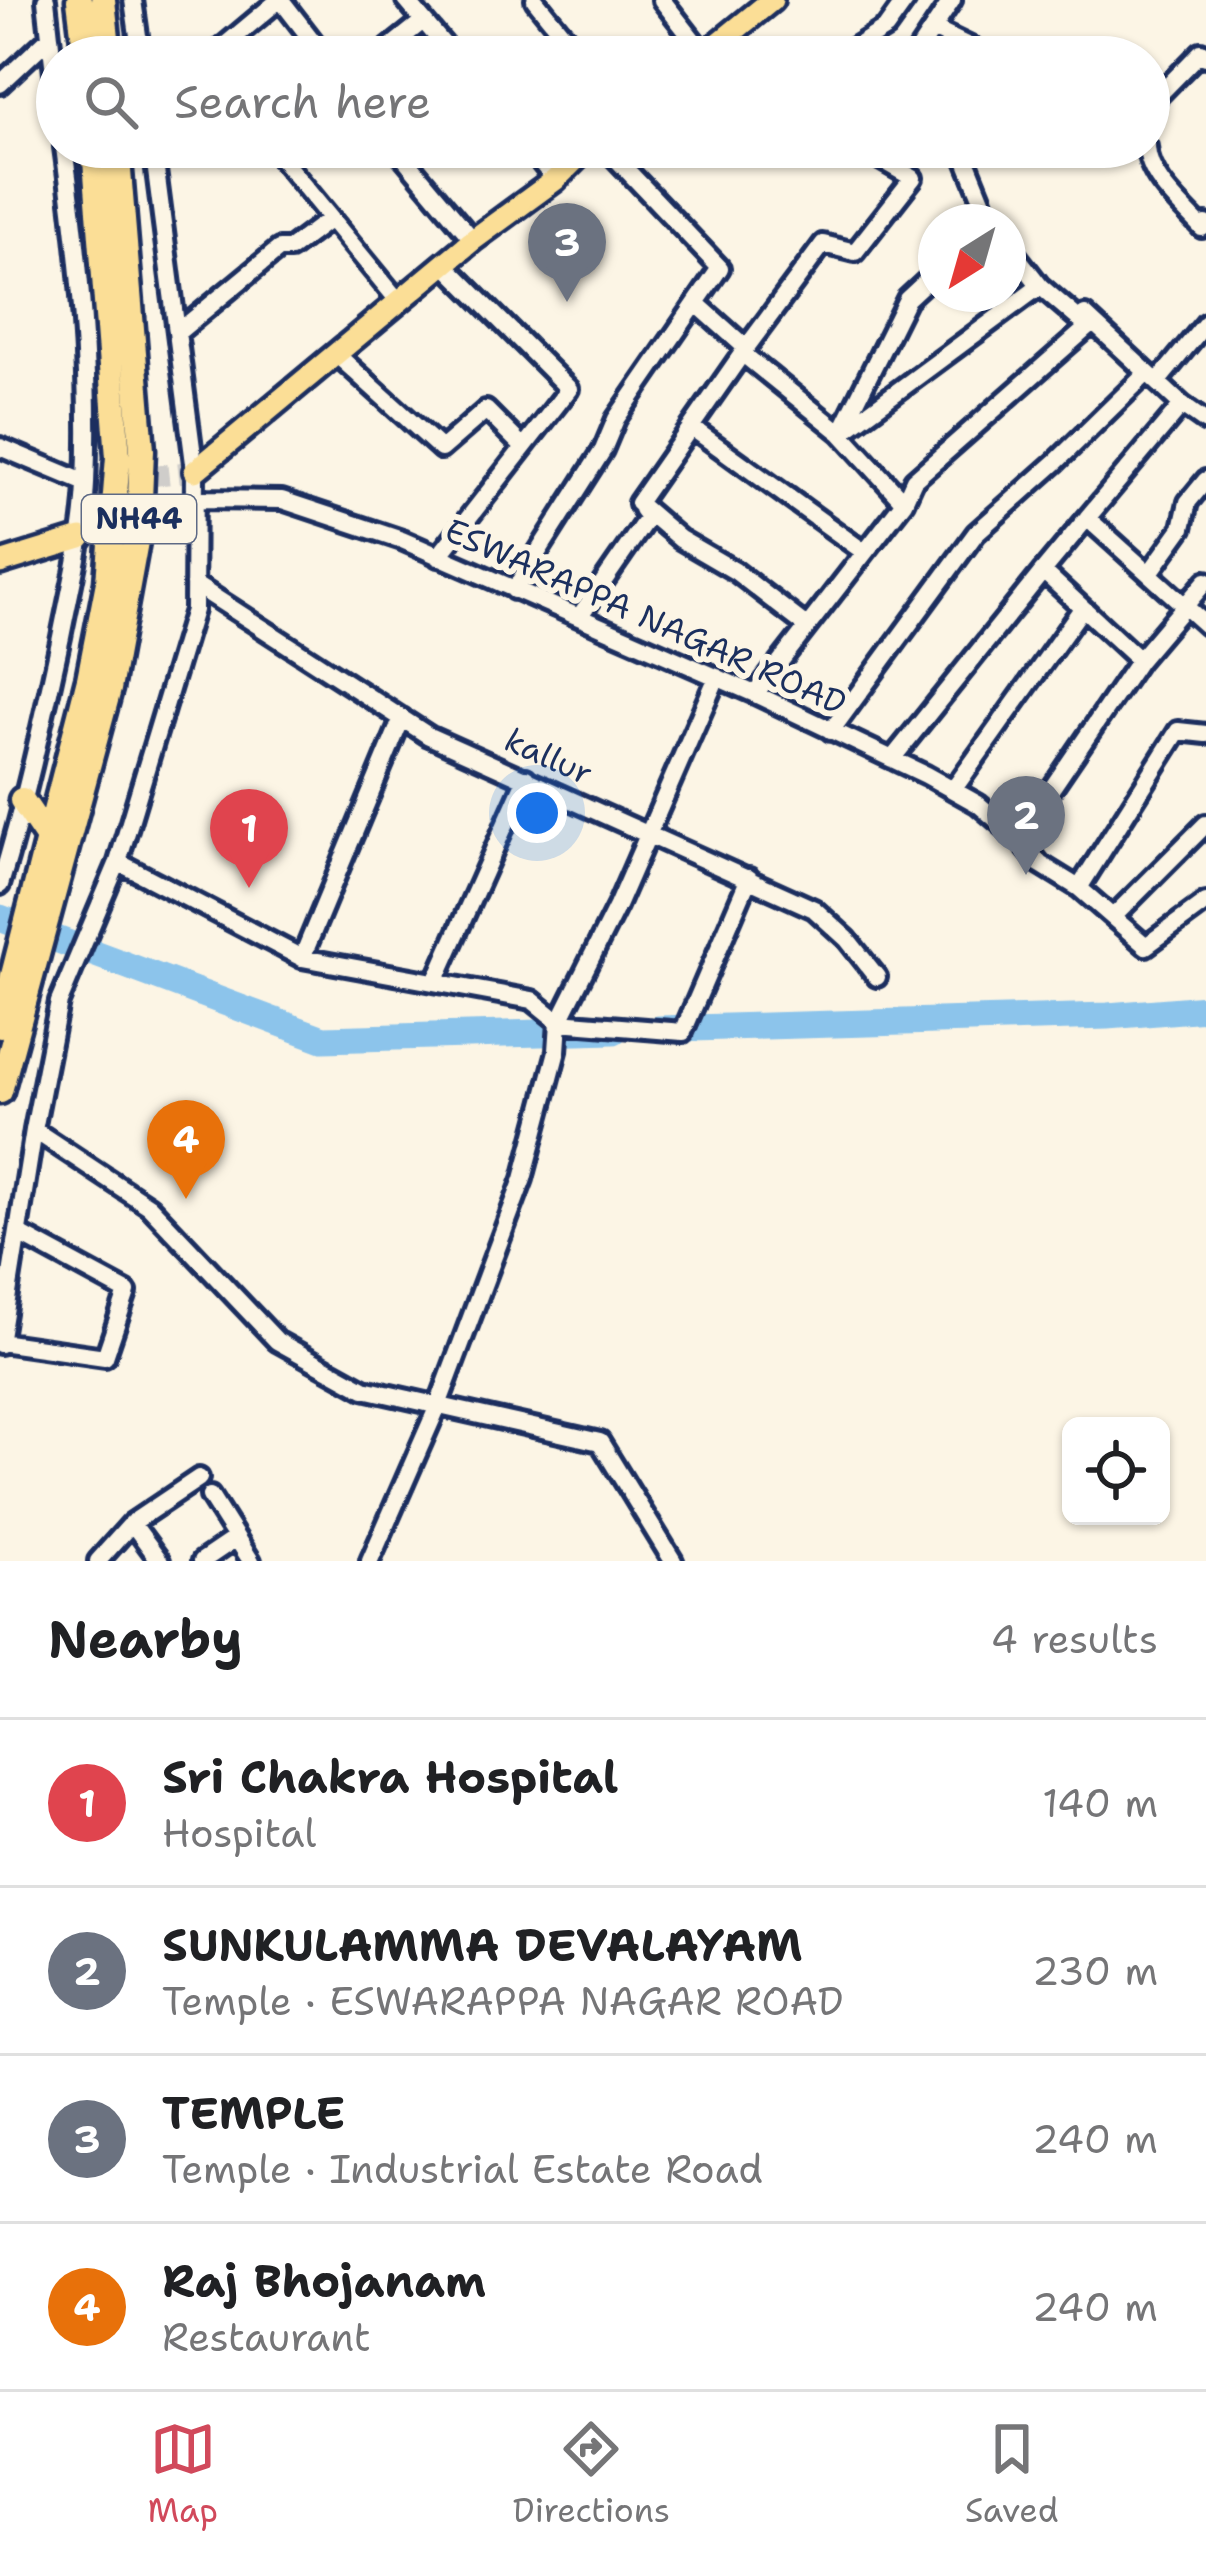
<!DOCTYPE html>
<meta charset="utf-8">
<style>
:root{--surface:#fff;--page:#f2f2f2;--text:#202124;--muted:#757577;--line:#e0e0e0;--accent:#d1495b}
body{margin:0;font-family:"Shantell Sans",sans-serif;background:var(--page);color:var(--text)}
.controls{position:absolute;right:36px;bottom:36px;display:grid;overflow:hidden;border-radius:18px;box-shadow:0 3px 9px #0004}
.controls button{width:108px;height:108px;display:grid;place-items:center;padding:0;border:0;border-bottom:3px solid var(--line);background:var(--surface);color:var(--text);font:60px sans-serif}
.compass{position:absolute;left:918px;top:204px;width:108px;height:108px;border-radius:50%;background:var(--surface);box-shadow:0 3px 9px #0004;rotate:217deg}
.you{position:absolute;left:537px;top:813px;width:42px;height:42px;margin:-30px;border:9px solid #fff;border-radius:50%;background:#1a73e8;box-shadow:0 0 0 18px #1a73e833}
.badge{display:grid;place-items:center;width:78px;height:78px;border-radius:50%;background:var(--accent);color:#fff;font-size:39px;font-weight:700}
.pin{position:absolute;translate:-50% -99px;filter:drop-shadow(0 3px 6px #0008)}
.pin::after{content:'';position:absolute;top:63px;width:42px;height:36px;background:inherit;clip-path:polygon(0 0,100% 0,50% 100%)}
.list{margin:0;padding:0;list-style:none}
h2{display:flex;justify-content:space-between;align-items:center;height:156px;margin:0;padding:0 48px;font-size:51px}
h2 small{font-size:39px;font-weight:400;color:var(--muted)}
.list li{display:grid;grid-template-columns:78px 1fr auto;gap:36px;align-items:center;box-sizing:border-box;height:168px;padding:0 48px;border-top:3px solid var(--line)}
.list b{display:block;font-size:45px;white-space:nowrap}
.list p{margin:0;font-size:39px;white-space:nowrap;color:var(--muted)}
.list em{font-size:39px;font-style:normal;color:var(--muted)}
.icon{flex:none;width:66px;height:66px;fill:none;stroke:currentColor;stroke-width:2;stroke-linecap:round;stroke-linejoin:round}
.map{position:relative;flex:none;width:1206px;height:1561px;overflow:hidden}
.search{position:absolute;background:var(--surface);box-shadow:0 3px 9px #0004;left:36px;right:36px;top:36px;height:132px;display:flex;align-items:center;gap:30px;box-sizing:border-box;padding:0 42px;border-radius:66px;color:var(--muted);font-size:45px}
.sheet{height:828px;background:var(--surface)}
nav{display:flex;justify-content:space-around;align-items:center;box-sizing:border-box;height:168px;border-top:3px solid var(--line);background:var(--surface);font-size:33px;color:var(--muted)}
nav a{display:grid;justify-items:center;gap:6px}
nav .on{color:var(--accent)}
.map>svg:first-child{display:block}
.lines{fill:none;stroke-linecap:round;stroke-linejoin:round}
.river{stroke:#8cc4eb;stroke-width:27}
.major-tunnel{stroke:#cfcdca;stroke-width:21;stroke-dasharray:21 10;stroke-linecap:butt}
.minor-casing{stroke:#1b2f5e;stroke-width:26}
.major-casing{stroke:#1b2f5e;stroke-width:30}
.highway-casing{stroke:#1b2f5e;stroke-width:33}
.minor{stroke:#fcf5e5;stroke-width:16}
.major{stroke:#fbde96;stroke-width:21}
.highway{stroke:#fbde96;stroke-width:24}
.labels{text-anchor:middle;stroke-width:12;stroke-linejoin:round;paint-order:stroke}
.shield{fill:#fcf5e5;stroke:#5e6a86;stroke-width:3}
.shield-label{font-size:30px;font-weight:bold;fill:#1b2f5e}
.street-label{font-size:33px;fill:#1b2f5e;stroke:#fcf5e5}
</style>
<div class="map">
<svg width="1206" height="1561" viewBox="0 0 1206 1561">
<rect width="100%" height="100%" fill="#fcf5e5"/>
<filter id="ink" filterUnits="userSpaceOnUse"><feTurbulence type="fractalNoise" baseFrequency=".00833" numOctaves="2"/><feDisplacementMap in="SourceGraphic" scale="24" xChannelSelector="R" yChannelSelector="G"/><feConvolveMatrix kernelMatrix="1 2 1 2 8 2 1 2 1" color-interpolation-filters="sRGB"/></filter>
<g filter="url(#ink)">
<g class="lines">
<!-- river -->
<path class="river" d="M0 918 323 1039 614 1031
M659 1029 1108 1016 1206 1008"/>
<!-- major-tunnel -->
<path class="major-tunnel" d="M86 483 195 471"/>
<!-- minor casing -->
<g class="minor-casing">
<path id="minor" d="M46 0 57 100
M133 0 141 57
M281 0 325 57
M406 0 454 57
M535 0 581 57
M662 0 704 54
M933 29 991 57
M211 57 279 0
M378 57 423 21
M839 57 886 28 906 0
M914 57 952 0
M0 84 48 39
M1149 105 1201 52 1206 57
M272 147 400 303
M395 147 473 240
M529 147 555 180
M722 147H729
M788 147 798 156 829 147
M971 147 966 160 991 222
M1147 147C1148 178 1182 206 1202 228L1206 224
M1008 245 1040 286
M177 333 279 249H290L330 219
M746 348 823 244 855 252 913 178 859 147
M336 354 441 449 486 410 523 447
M743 354 841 433 904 502
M1159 380 1206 323
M691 427 864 552
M842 430 907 299 936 272
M841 433 1040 286 1088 327
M0 447 86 483
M196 499 282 500 402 540 755 694 926 775 978 804 1018 838 1040 864 1079 888
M638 503 746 348 697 304
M638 503 680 539 735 571 805 625
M1087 518 1182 405
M438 557 569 389 445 265
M1043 571 1087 518 1206 625
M1149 574 1182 528 1188 502 1206 480
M194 584 429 736 814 909 847 939 877 977
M514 590 603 450 616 419 720 268 605 147
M579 617 648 517 642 509
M755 694 904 502 914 480 1088 327 1085 315 1182 405 1206 422
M831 731 976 533 1057 461 1147 373
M1206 734 1178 731 1079 888 1146 946 1206 902
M892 759 1043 571 1139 660
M953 790 1081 610
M1018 838 1139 660 1206 581
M118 862 302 958 532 1000 559 1022 683 1032 749 878
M0 885C25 804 43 720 61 637 71 586 84 536 86 484 91 372 79 257 64 147
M1113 917 1206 824
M302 958 402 718
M435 982 526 778
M34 1130 149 1206 277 1341 364 1389 600 1442 673 1561
M0 1342 105 1357 127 1292 18 1233
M0 1344 34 1130 59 1002 118 862 194 610 195 471 153 147
M210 1496 251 1561
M132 1523 160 1561
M98 1561 132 1523 199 1478
M202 1561 236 1538
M370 1561 437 1408 523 1179 557 1051 559 1022 617 906 717 677"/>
</g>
<!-- major casing -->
<g class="major-casing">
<path id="major" d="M702 57 772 0
M195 471 473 240 555 180 588 147
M0 563 81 538"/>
</g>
<!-- highway casing -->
<g class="highway-casing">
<path id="highway" d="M79 0 86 57
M103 0 109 57
M22 800 49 840
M0 1026 89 679 108 582 118 457 94 147
M0 1091 109 689 139 525 142 450 117 147"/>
</g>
<!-- minor -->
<use href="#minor" class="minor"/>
<!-- major -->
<use href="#major" class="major"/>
<!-- highway -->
<use href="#highway" class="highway"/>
</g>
</g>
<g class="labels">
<!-- shield labels -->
<rect class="shield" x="82" y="495" width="114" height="48" rx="9"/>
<g class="shield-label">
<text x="139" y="529">NH44</text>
</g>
<!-- street labels -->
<g class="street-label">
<text transform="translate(646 616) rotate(24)" y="12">ESWARAPPA NAGAR ROAD</text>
<text transform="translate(549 756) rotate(24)" y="12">kallur</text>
</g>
</g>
</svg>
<div class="controls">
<button><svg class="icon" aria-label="locate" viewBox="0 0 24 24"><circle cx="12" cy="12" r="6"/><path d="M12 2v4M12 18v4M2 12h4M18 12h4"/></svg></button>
</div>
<svg class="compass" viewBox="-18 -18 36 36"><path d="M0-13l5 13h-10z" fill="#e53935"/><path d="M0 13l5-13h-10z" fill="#757577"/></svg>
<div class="you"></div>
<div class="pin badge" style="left:249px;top:888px;background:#e0444e">1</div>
<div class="pin badge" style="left:1026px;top:875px;background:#6b7280">2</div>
<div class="pin badge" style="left:567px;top:302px;background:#6b7280">3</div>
<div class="pin badge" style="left:186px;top:1199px;background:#e8710a">4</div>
<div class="search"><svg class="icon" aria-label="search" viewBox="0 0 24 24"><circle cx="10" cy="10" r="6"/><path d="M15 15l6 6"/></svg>Search here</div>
</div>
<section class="sheet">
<h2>Nearby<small>4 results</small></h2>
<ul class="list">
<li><span class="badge" style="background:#e0444e">1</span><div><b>Sri Chakra Hospital</b><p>Hospital</p></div><em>140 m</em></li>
<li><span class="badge" style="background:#6b7280">2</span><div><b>SUNKULAMMA DEVALAYAM</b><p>Temple · ESWARAPPA NAGAR ROAD</p></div><em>230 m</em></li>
<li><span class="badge" style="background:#6b7280">3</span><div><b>TEMPLE</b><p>Temple · Industrial Estate Road</p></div><em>240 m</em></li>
<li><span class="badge" style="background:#e8710a">4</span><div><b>Raj Bhojanam</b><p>Restaurant</p></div><em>240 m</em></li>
</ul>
</section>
<nav>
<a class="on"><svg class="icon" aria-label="map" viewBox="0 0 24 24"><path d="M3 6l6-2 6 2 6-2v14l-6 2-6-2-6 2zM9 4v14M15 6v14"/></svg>Map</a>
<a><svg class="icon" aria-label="directions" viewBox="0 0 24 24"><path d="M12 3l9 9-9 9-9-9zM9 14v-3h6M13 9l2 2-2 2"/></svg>Directions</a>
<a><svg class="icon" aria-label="saved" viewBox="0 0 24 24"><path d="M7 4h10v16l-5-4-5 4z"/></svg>Saved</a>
</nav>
